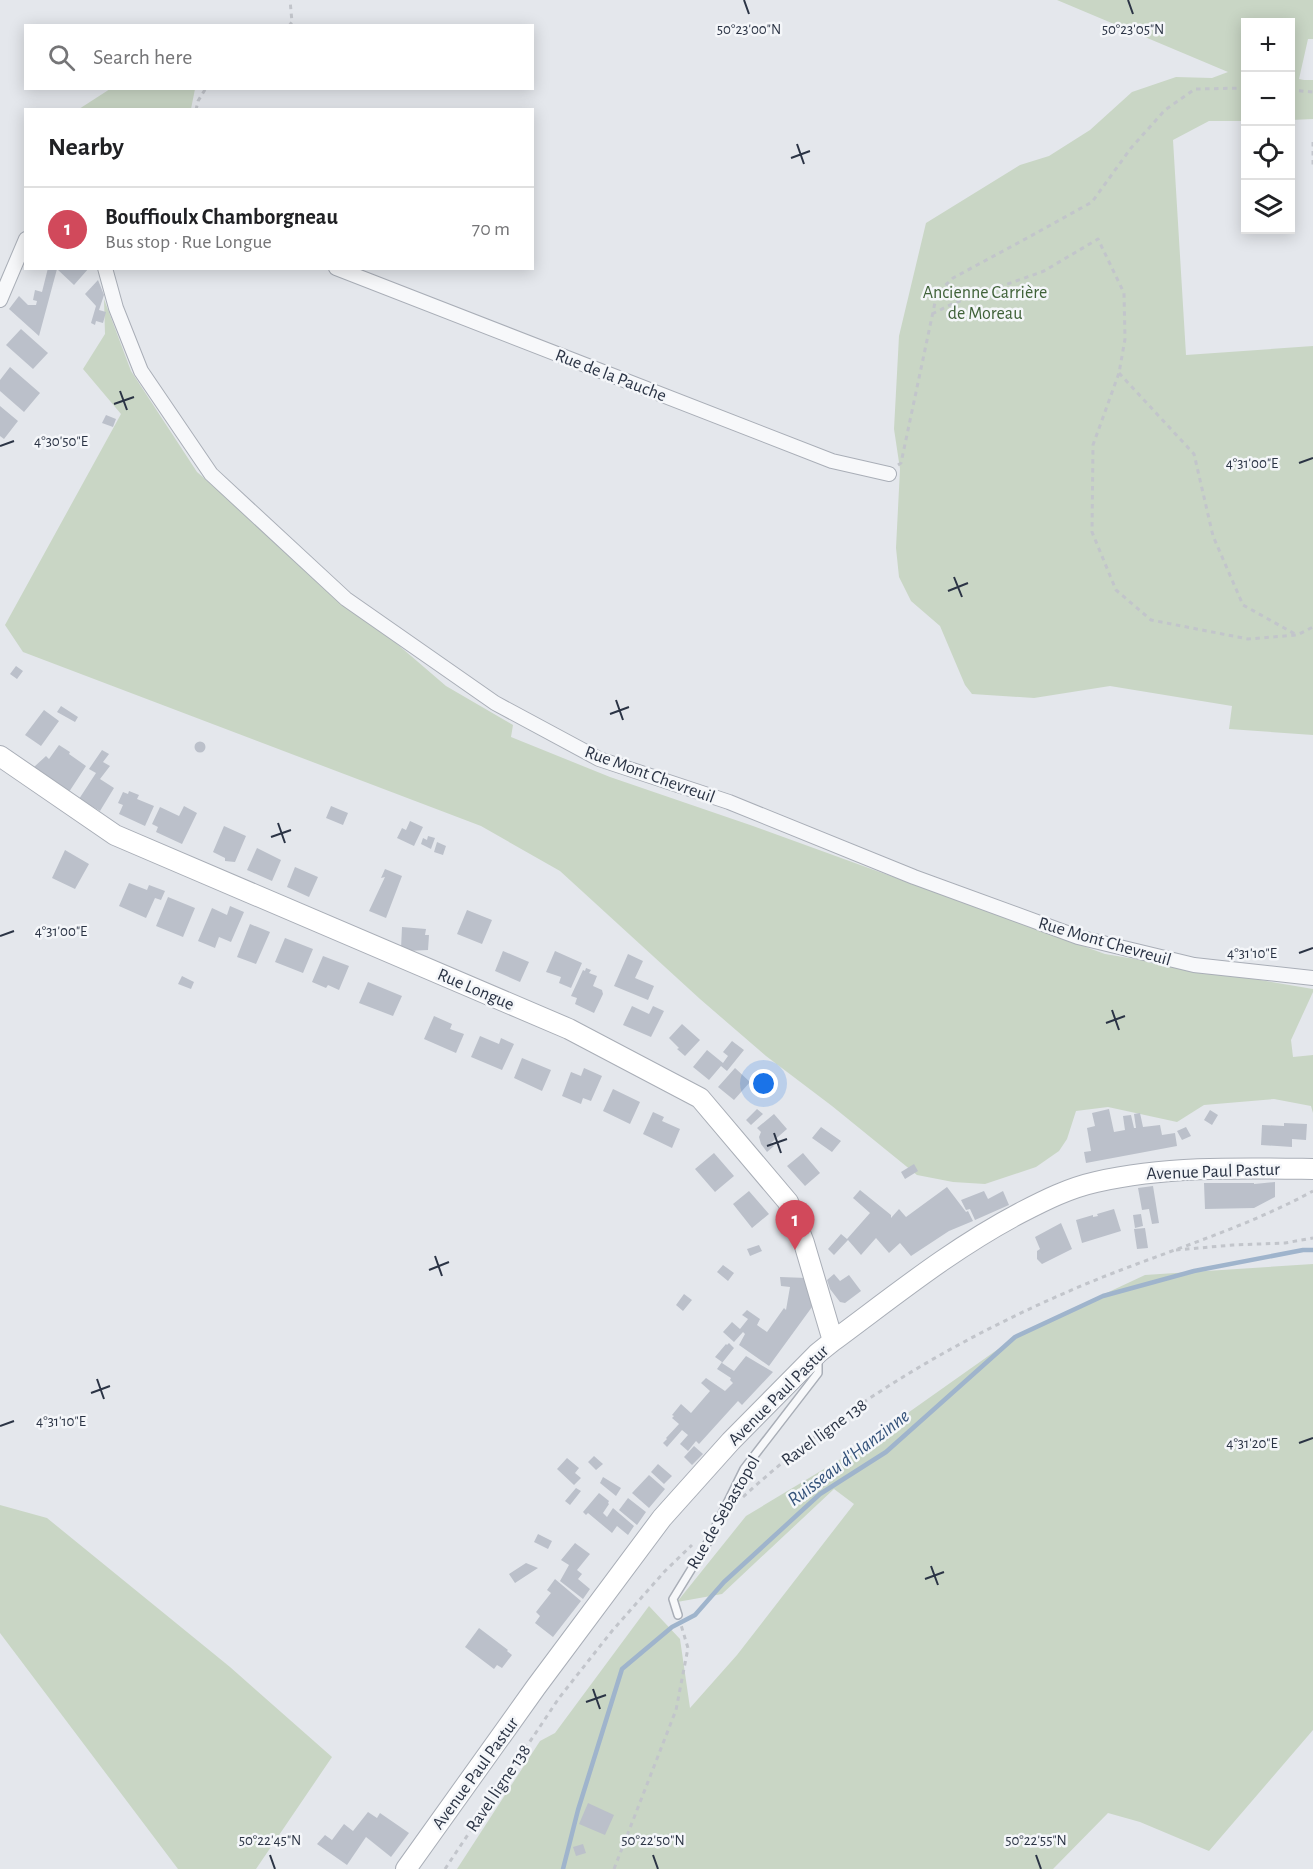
<!DOCTYPE html>
<meta charset="utf-8">
<style>
:root{--surface:#fff;--page:#f2f2f2;--text:#202124;--muted:#757577;--line:#e0e0e0;--accent:#d1495b}
body{margin:0;font-family:"Alegreya Sans",sans-serif;background:var(--page);color:var(--text)}
.controls{position:absolute;right:18px;top:18px;display:grid;overflow:hidden;border-radius:0px;box-shadow:0 3px 15px #0003}
.controls button{width:54px;height:54px;display:grid;place-items:center;padding:0;border:0;border-bottom:2px solid var(--line);background:var(--surface);color:var(--text);font:30px sans-serif}
.you{position:absolute;left:764px;top:1084px;width:21px;height:21px;margin:-15px;border:4px solid #fff;border-radius:50%;background:#1a73e8;box-shadow:0 0 0 9px #1a73e833}
.badge{display:grid;place-items:center;width:39px;height:39px;border-radius:50%;background:var(--accent);color:#fff;font-size:20px;font-weight:700}
.pin{position:absolute;translate:-50% -50px;filter:drop-shadow(0 2px 3px #0008)}
.pin::after{content:'';position:absolute;top:32px;width:21px;height:18px;background:inherit;clip-path:polygon(0 0,100% 0,50% 100%)}
.list{margin:0;padding:0;list-style:none}
h2{display:flex;justify-content:space-between;align-items:center;height:78px;margin:0;padding:0 24px;font-size:26px}
h2 small{font-size:20px;font-weight:400;color:var(--muted)}
.list li{display:grid;grid-template-columns:39px 1fr auto;gap:18px;align-items:center;box-sizing:border-box;height:84px;padding:0 24px;border-top:2px solid var(--line)}
.list b{display:block;font-size:22px;white-space:nowrap}
.list p{margin:0;font-size:20px;white-space:nowrap;color:var(--muted)}
.list em{font-size:20px;font-style:normal;color:var(--muted)}
.icon{flex:none;width:33px;height:33px;fill:none;stroke:currentColor;stroke-width:2;stroke-linecap:round;stroke-linejoin:round}
.map{position:relative;flex:none;width:1313px;height:1869px;overflow:hidden}
.search{position:absolute;background:var(--surface);box-shadow:0 3px 15px #0003;left:24px;top:24px;width:510px;height:66px;display:flex;align-items:center;gap:15px;box-sizing:border-box;padding:0 21px;border-radius:0px;color:var(--muted);font-size:22px}
.panel{position:absolute;background:var(--surface);box-shadow:0 3px 15px #0003;left:24px;top:108px;width:510px;height:162px;border-radius:0px}
.map>svg:first-child{display:block}
.green{fill:#c9d6c5}
.lines{fill:none;stroke-linecap:round;stroke-linejoin:round}
.stream{stroke:#9fb4cc;stroke-width:4.5}
.building{fill:#bbc0ca}
.lane-casing{stroke:#a9aeb7;stroke-width:10}
.street-casing{stroke:#a9aeb7;stroke-width:16}
.secondary-casing{stroke:#a9aeb7;stroke-width:22}
.path{stroke:#c2c5cb;stroke-width:3;stroke-dasharray:4.5 4.5;stroke-linecap:butt}
.lane{stroke:#f7f8fa;stroke-width:7}
.street{stroke:#f7f8fa;stroke-width:14}
.secondary{stroke:#fff;stroke-width:20}
.ticks{fill:none;stroke:#2b3445;stroke-width:2}
.labels{text-anchor:middle;stroke-width:5;stroke-linejoin:round;paint-order:stroke}
.park-label{font-size:18px;fill:#3f6138;stroke:#f4f6f9}
.street-label{font-size:18px;fill:#2b3445;stroke:#f4f6f9}
.water-label{font-size:20px;font-style:italic;fill:#34527a;stroke:#f4f6f9}
.ticks-label{font-size:15px;text-anchor:middle;fill:#2b3445;stroke:#f4f6f9;stroke-width:5;stroke-linejoin:round;paint-order:stroke}
</style>
<div class="map">
<svg width="1313" height="1869" viewBox="0 0 1313 1869">
<rect width="100%" height="100%" fill="#e4e7ec"/>
<!-- green -->
<path class="green" d="M1057 0H1313V39H1308L1299 79 1304 80H1313V119L1291 120 1290 22H1246L1245 121H1209L1173 140 1186 355 1313 346V735L1229 729 1232 706 1110 686 1034 698 972 694 965 685 940 626 911 601 899 577 896 548 900 469 894 429 899 336 926 223 1020 165 1049 156 1090 130 1132 92 1176 77 1212 78 1228 72Z
M110 89V88L195 89 191 109H79Z
M104 299 131 371 197 472 446 686 513 725 511 737 610 777 753 826 1105 954 1313 989V992L1291 1040 1293 1057 1313 1055V1113L1311 1106 1274 1099 1204 1105 1177 1122 1108 1107 1076 1111 1067 1139 1059 1151 1036 1167 985 1184 953 1182 917 1175 832 1106 766 1056 700 999 560 871 481 826 23 652 5 625 121 414 83 369 105 334Z
M1313 1264V1730L1209 1851 1140 1822 1108 1813 1053 1869H457L540 1741 555 1733 649 1606 680 1639 690 1708 737 1655 854 1504 834 1489 722 1594 677 1602 746 1516 854 1451 1021 1333 1145 1275Z
M0 1505 47 1518 230 1667 332 1757 256 1869H178L0 1633Z"/>
<g class="lines">
<!-- stream -->
<path class="stream" d="M563 1869 578 1810 622 1669 672 1627 695 1615 724 1582 820 1494 886 1452 1015 1337 1103 1296 1194 1271 1303 1250H1313"/>
</g>
<!-- building -->
<path class="building" d="M48 268H89L74 285 57 269 39 336 9 309 19 296 28 305H36L37 301 33 300 35 290 42 292Z
M98 280 104 295 99 310 106 312 103 323 96 321 95 325 91 323 96 306 85 294Z
M21 329 48 353 33 369 6 345Z
M10 367 40 393 24 412 0 391V380Z
M0 406 18 421 4 439 0 436Z
M106 415 116 419 113 427 102 423Z
M16 666 23 671 17 679 10 674Z
M61 706 78 717 75 722 57 712Z
M44 710 59 721 41 746 25 735Z
M194.5 747a5.5 5.5 0 1 1 11 0a5.5 5.5 0 1 1-11 0Z
M59 745 70 752 69 754 86 766 69 792 34 767 46 756 49 759Z
M102 750 109 754 103 762 110 766 100 779 114 788 100 811 79 799 96 773 89 769Z
M129 791 139 795 137 799 154 806 145 826 119 814 123 805 118 803 123 792 128 794Z
M184 806 197 813 182 844 156 832 158 827 152 824 160 807 179 816Z
M331 806 348 813 343 825 326 818Z
M410 821 423 827 414 846 397 838 402 828 406 830Z
M224 826 246 836 235 862 225 861V858L213 852Z
M428 836 435 838 431 849 421 844 423 838 427 840Z
M437 842 446 846 443 855 434 852Z
M257 848 281 860 272 881 247 870Z
M65 850 89 864 75 889 52 878Z
M295 867 318 877 309 897 287 887Z
M385 869 402 876 386 918 369 911 385 877 381 878Z
M129 883 147 890 149 885 165 891 161 900 155 898 146 918 119 906Z
M168 897 195 908 183 937 156 926Z
M230 906 244 912 231 942 219 937 215 948 198 941 212 908 227 915Z
M467 910 492 920 482 944 457 934Z
M250 924 270 932 256 964 237 957Z
M402 927 426 929 425 935H429L428 950 407 951 401 949Z
M285 938 313 949 303 973 275 962Z
M503 951 529 962 520 982 495 971Z
M555 951 582 963 571 988 559 983 561 977 546 972Z
M628 954 643 961 635 978 654 986 648 1000 614 986Z
M323 956 349 966 339 990 328 985 326 988 312 982Z
M586 968 591 970 589 973 597 976 593 986 602 990 603 994 594 1013 575 1004 577 998 571 996 583 970 585 971Z
M182 976 194 982 191 989 178 984Z
M368 982 402 996 393 1016 359 1003Z
M632 1006 649 1014 653 1006 664 1011 651 1037 623 1025Z
M434 1016 452 1024 450 1029 464 1034 456 1053 424 1039Z
M682 1024 700 1040 685 1056 677 1049 679 1048 669 1038Z
M480 1036 499 1044 501 1038 514 1044 502 1070 471 1057Z
M732 1041 744 1050 727 1071 721 1066 709 1080 693 1067 707 1050 723 1063 728 1056 723 1052Z
M522 1058 551 1070 542 1091 514 1078Z
M584 1068 602 1076 591 1101 583 1098 581 1104 562 1096 571 1072 581 1076Z
M735 1068 750 1082 734 1100 718 1087Z
M613 1089 640 1102 630 1124 603 1111Z
M757 1109 763 1114 751 1125 746 1120Z
M1109 1109 1114 1132 1125 1130 1123 1116 1131 1115 1134 1128H1136L1134 1114 1140 1113 1143 1127 1160 1125 1162 1135 1175 1133 1177 1146 1086 1163 1084 1152 1091 1151 1087 1128 1095 1126 1092 1113Z
M1210 1110 1218 1115 1212 1125 1204 1120Z
M653 1112 664 1117 662 1121 680 1129 672 1148 643 1134Z
M774 1114 787 1129 771 1143 774 1146 767 1152 761 1144 759 1137 761 1132 757 1128Z
M1284 1123 1307 1124 1306 1140 1292 1139V1147L1261 1145 1262 1125 1284 1126Z
M821 1127 841 1141 832 1152 812 1138Z
M1186 1127 1191 1136 1182 1140 1177 1131Z
M714 1153 734 1176 715 1192 695 1169Z
M803 1153 820 1173 805 1186 787 1166Z
M914 1164 918 1171 905 1179 901 1172Z
M1275 1182V1197L1254 1208 1205 1209 1204 1183H1254V1184Z
M1153 1186 1159 1223 1152 1224 1149 1209 1142 1210 1138 1188Z
M947 1187 966 1212 968 1211 973 1221 949 1231 911 1256 900 1243 889 1253 876 1238 861 1255 848 1240 834 1255 828 1249 841 1234 847 1239 870 1213 853 1198 860 1190 891 1215V1218L899 1209 906 1217Z
M749 1191 769 1214 752 1228 733 1204Z
M984 1191 988 1199 1003 1191 1009 1205 975 1220 970 1209 966 1210 961 1200Z
M1114 1209 1121 1231 1082 1243 1076 1220 1093 1215V1217L1098 1216 1097 1214Z
M1141 1214 1143 1226 1135 1228 1133 1215Z
M1061 1223 1072 1249 1042 1264 1037 1259V1251L1040 1249 1035 1237Z
M1145 1228 1148 1248 1137 1249 1134 1229Z
M759 1245 762 1251 750 1256 747 1249Z
M723 1265 734 1273 728 1281 717 1272Z
M834 1274 840 1281 849 1275 861 1291 845 1303 840 1302 830 1289 827 1280Z
M780 1277 807 1278 812 1307 769 1366 739 1345 745 1334 743 1332 734 1342 723 1332 732 1322 740 1329 748 1319 742 1315 747 1310 760 1319 757 1325 767 1332 784 1308 786 1310 790 1287 781 1286Z
M684 1294 692 1300 683 1311 676 1305Z
M729 1343 734 1348 722 1363 734 1371 746 1356 773 1372 742 1405 738 1401 699 1444 696 1441 688 1451 680 1444 688 1435 682 1430 667 1447 663 1443 667 1439 666 1438 679 1424 672 1418 674 1416 672 1415 681 1404 691 1413 710 1391 701 1383 706 1378 725 1391 733 1383 730 1380 731 1378 717 1369 722 1362 715 1357 726 1344 727 1345Z
M694 1446 703 1454 692 1465 684 1457Z
M594 1456 603 1464 596 1470 588 1462Z
M567 1458 579 1468 575 1473 581 1478 574 1485 557 1469Z
M658 1464 672 1476 664 1484 651 1472Z
M649 1475 665 1489 649 1508 632 1493Z
M603 1477 621 1488 616 1496 600 1483Z
M576 1488 581 1491 570 1505 565 1501Z
M599 1493 609 1501 608 1503 609 1504 603 1513 607 1517 613 1508 634 1526 628 1535 617 1526 612 1533 588 1513 586 1515 583 1512Z
M628 1498 646 1512 637 1525 619 1510Z
M538 1534 552 1541 548 1549 534 1542Z
M575 1543 590 1554 577 1570 582 1574 578 1579 590 1589 583 1599 560 1581 569 1565 561 1560Z
M526 1563 538 1568 515 1583 509 1574Z
M555 1579 581 1601 553 1637 535 1623 540 1616 536 1612 551 1593 547 1590Z
M479 1628 508 1650 507 1651 512 1655 502 1668 497 1665 494 1669 465 1647Z
M588 1803 614 1815 605 1835 579 1824Z
M368 1812 377 1818 380 1813 409 1833 391 1857 366 1837 347 1865 317 1844 325 1835 332 1840 344 1824 353 1831Z
M583 1844 586 1853 576 1856 573 1847Z"/>
<g class="lines">
<!-- lane casing -->
<g class="lane-casing">
<path id="lane" d="M678 1615 673 1599 708 1542 744 1469 818 1373V1359"/>
</g>
<!-- street casing -->
<g class="street-casing">
<path id="street" d="M105 268 116 308 141 371 211 474 346 599 495 703 599 759 729 802 914 877 1078 937 1194 965 1313 978
M336 268 832 461 889 474
M0 300 26 239"/>
</g>
<!-- secondary casing -->
<g class="secondary-casing">
<path id="secondary" d="M0 756 115 835 569 1029 700 1098 788 1202 804 1243 833 1341
M406 1869 536 1687 662 1518 731 1441 818 1353 833 1341C894 1296 953 1248 1020 1213 1045 1200 1069 1188 1096 1182 1167 1166 1241 1168 1313 1169"/>
</g>
<!-- path -->
<path class="path" d="M289 26 292 22 290 0
M1290 90 1313 92
M196 110 198 101 206 88
M1313 142V168
M932 314 952 304 1044 271 1098 239 1124 293 1125 339 1119 373 1093 445 1092 532 1116 590 1151 620 1248 639 1297 635 1313 627
M1119 373 1194 454 1213 536 1243 605 1295 634
M898 465 901 463 937 293 953 278 1029 237 1092 202 1131 148 1165 110 1195 89 1246 88
M1176 1250 1233 1245 1285 1243 1313 1238
M743 1497C845 1403 970 1331 1098 1279 1170 1250 1245 1228 1313 1191
M445 1869 559 1698 612 1631 665 1571 692 1545
M614 1869 676 1710 688 1648 681 1625"/>
<!-- lane -->
<use href="#lane" class="lane"/>
<!-- street -->
<use href="#street" class="street"/>
<!-- secondary -->
<use href="#secondary" class="secondary"/>
</g>
<!-- ticks -->
<path class="ticks" d="M744 0 749 14M1128 0 1133 14M797 144 804 164M791 158 810 151M120 391 127 410M114 404 134 397M0 446 14 441M1299 463 1313 458M954 577 962 597M948 591 968 583M616 700 623 720M610 714 629 707M278 823 285 843M271 837 291 830M0 936 14 931M1299 953 1313 948M1112 1010 1119 1030M1106 1023 1125 1016M774 1133 781 1153M767 1146 787 1139M435 1256 442 1276M429 1270 449 1262M97 1379 104 1399M91 1393 110 1386M0 1426 14 1421M1299 1443 1313 1438M931 1566 938 1585M925 1579 944 1572M593 1689 600 1709M586 1702 606 1695M270 1855 275 1869M653 1855 658 1869M1036 1855 1041 1869"/>
<g class="labels">
<!-- park labels -->
<g class="park-label">
<text x="985" y="298">Ancienne Carrière<tspan x="985" dy="21">de Moreau</tspan></text>
</g>
<!-- street labels -->
<g class="street-label">
<text transform="translate(611 375) rotate(21)" y="6">Rue de la Pauche</text>
<text transform="translate(650 774) rotate(20)" y="6">Rue Mont Chevreuil</text>
<text transform="translate(1105 941) rotate(16)" y="6">Rue Mont Chevreuil</text>
<text transform="translate(476 989) rotate(23)" y="6">Rue Longue</text>
<text transform="translate(1213 1171) rotate(-2)" y="6">Avenue Paul Pastur</text>
<text transform="translate(778 1395) rotate(-45)" y="6">Avenue Paul Pastur</text>
<text transform="translate(824 1432) rotate(-36)" y="6">Ravel ligne 138</text>
<text transform="translate(723 1512) rotate(-60)" y="6">Rue de Sebastopol</text>
<text transform="translate(475 1773) rotate(-54)" y="6">Avenue Paul Pastur</text>
<text transform="translate(498 1788) rotate(-56)" y="6">Ravel ligne 138</text>
</g>
<!-- water labels -->
<g class="water-label">
<text transform="translate(848 1457) rotate(-37)" y="7">Ruisseau d'Hanzinne</text>
</g>
</g>
<g class="ticks-label">
<text x="749" y="34">50°23'00"N</text>
<text x="1133" y="34">50°23'05"N</text>
<text x="61" y="446">4°30'50"E</text>
<text x="1252" y="468">4°31'00"E</text>
<text x="61" y="936">4°31'00"E</text>
<text x="1252" y="958">4°31'10"E</text>
<text x="61" y="1426">4°31'10"E</text>
<text x="1252" y="1448">4°31'20"E</text>
<text x="270" y="1845">50°22'45"N</text>
<text x="653" y="1845">50°22'50"N</text>
<text x="1036" y="1845">50°22'55"N</text>
</g>
</svg>
<div class="controls">
<button>+</button>
<button>−</button>
<button><svg class="icon" aria-label="locate" viewBox="0 0 24 24"><circle cx="12" cy="12" r="6"/><path d="M12 2v4M12 18v4M2 12h4M18 12h4"/></svg></button>
<button><svg class="icon" aria-label="layers" viewBox="0 0 24 24"><path d="M12 4l9 5-9 5-9-5zM3 14l9 5 9-5"/></svg></button>
</div>
<div class="you"></div>
<div class="pin badge" style="left:795px;top:1250px">1</div>
<div class="search"><svg class="icon" aria-label="search" viewBox="0 0 24 24"><circle cx="10" cy="10" r="6"/><path d="M15 15l6 6"/></svg>Search here</div>
<section class="panel">
<h2>Nearby<small></small></h2>
<ul class="list">
<li><span class="badge">1</span><div><b>Bouffioulx Chamborgneau</b><p>Bus stop · Rue Longue</p></div><em>70 m</em></li>
</ul>
</section>
</div>
